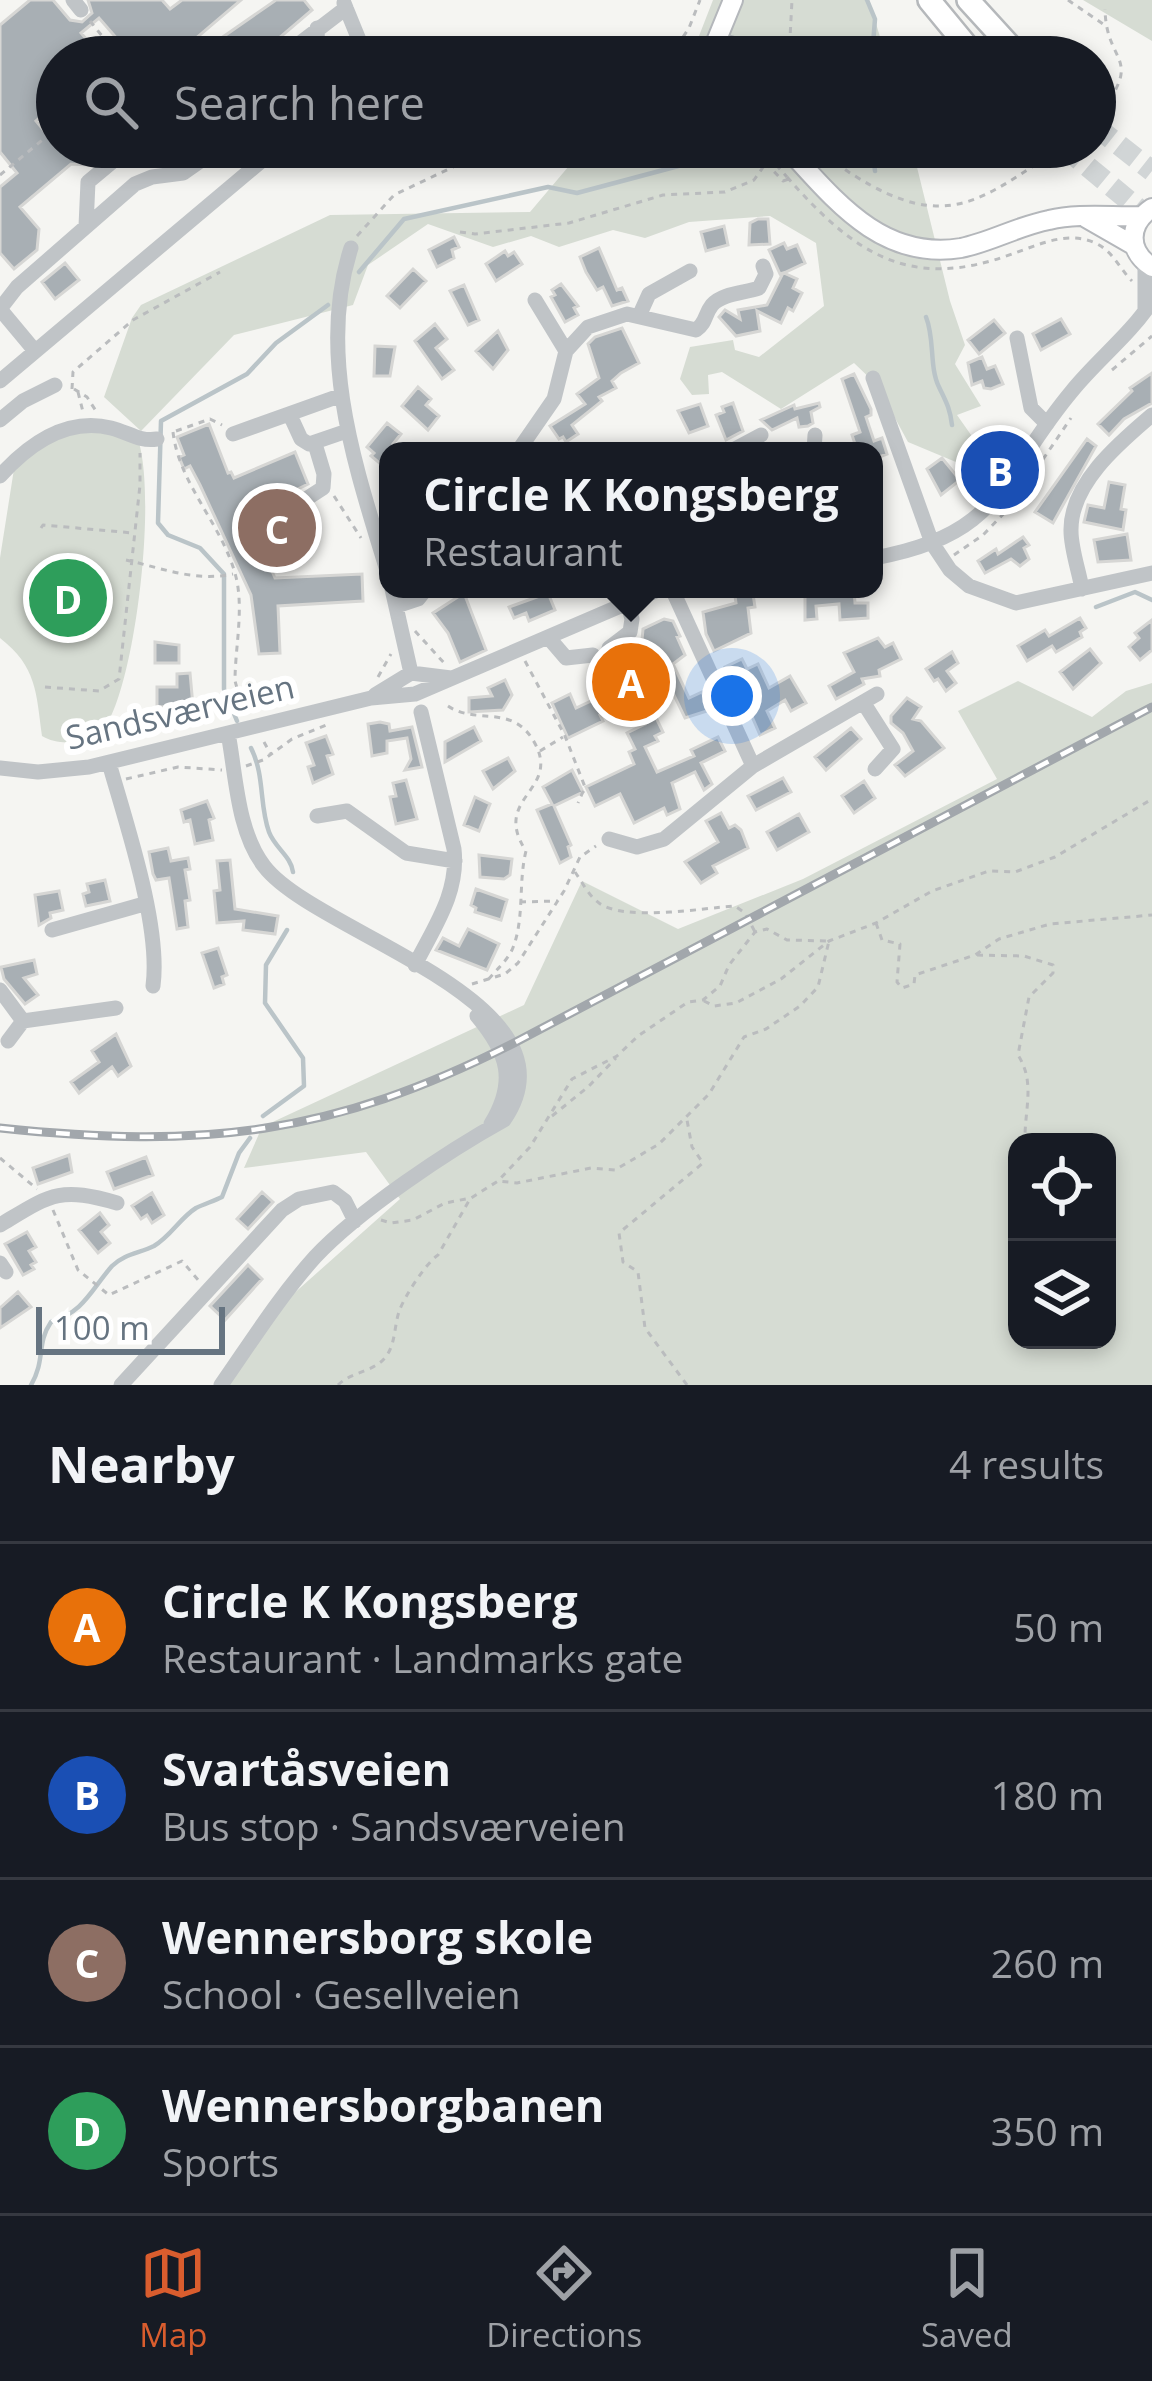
<!DOCTYPE html>
<meta charset="utf-8">
<style>
:root{--surface:#171b24;--page:#242831;--text:#f1f3f6;--muted:#9ea1a6;--line:#363941;--accent:#d95d2e}
body{margin:0;font-family:"Open Sans",sans-serif;background:var(--page);color:var(--text)}
.controls{position:absolute;right:36px;bottom:36px;display:grid;overflow:hidden;border-radius:24px;box-shadow:0 6px 18px #0003}
.controls button{width:108px;height:108px;display:grid;place-items:center;padding:0;border:0;border-bottom:3px solid var(--line);background:var(--surface);color:var(--text);font:60px sans-serif}
.scale{position:absolute;left:36px;bottom:30px;width:189px;box-sizing:border-box;padding-left:12px;border:6px solid #667481;border-top:0;font-size:33px;line-height:42px;white-space:nowrap;color:#667481;-webkit-text-stroke:9px #fff;paint-order:stroke}
.you{position:absolute;left:732px;top:696px;width:42px;height:42px;margin:-30px;border:9px solid #fff;border-radius:50%;background:#1a73e8;box-shadow:0 0 0 18px #1a73e833}
.badge{display:grid;place-items:center;width:78px;height:78px;border-radius:50%;background:var(--accent);color:#fff;font-size:39px;font-weight:700}
.pin{position:absolute;translate:-50% -50%;border:6px solid #fff;box-shadow:0 3px 12px #0006}
.popup{position:absolute;left:379px;top:442px;width:504px;height:156px;box-sizing:border-box;display:grid;place-content:center;border-radius:24px;background:var(--surface);filter:drop-shadow(0 3px 9px #0005);font-size:39px;white-space:nowrap;color:var(--muted)}
.popup b{font-size:45px;color:var(--text)}
.popup::after{content:'';position:absolute;left:50%;top:100%;margin-left:-24px;border:24px solid transparent;border-top-color:var(--surface)}
.list{margin:0;padding:0;list-style:none}
h2{display:flex;justify-content:space-between;align-items:center;height:156px;margin:0;padding:0 48px;font-size:51px}
h2 small{font-size:39px;font-weight:400;color:var(--muted)}
.list li{display:grid;grid-template-columns:78px 1fr auto;gap:36px;align-items:center;box-sizing:border-box;height:168px;padding:0 48px;border-top:3px solid var(--line)}
.list b{display:block;font-size:45px;white-space:nowrap}
.list p{margin:0;font-size:39px;white-space:nowrap;color:var(--muted)}
.list em{font-size:39px;font-style:normal;color:var(--muted)}
.icon{flex:none;width:66px;height:66px;fill:none;stroke:currentColor;stroke-width:2;stroke-linecap:round;stroke-linejoin:round}
.map{position:relative;flex:none;width:1152px;height:1385px;overflow:hidden}
.search{position:absolute;background:var(--surface);box-shadow:0 6px 18px #0003;left:36px;right:36px;top:36px;height:132px;display:flex;align-items:center;gap:30px;box-sizing:border-box;padding:0 42px;border-radius:66px;color:var(--muted);font-size:45px}
.sheet{height:828px;background:var(--surface)}
nav{display:flex;justify-content:space-around;align-items:center;box-sizing:border-box;height:168px;border-top:3px solid var(--line);background:var(--surface);font-size:33px;color:var(--muted)}
nav a{display:grid;justify-items:center;gap:6px}
nav .on{color:var(--accent)}
.map>svg:first-child{display:block}
.green{fill:#d6dcd3;fill-rule:evenodd}
.lines{fill:none;stroke-linecap:round;stroke-linejoin:round}
.stream{stroke:#bac4c8;stroke-width:4.5}
.building{fill:#a8afb4;stroke:#d6d6d4;stroke-width:3}
.highway-tunnel{stroke:#d1d5d6;stroke-width:21;stroke-dasharray:21 10;stroke-linecap:butt}
.major-casing{stroke:#b4b7bb;stroke-width:22}
.highway-casing{stroke:#b5b8bb;stroke-width:26}
.path{stroke:#babcbe;stroke-width:3;stroke-dasharray:6 6;stroke-linecap:butt}
.minor{stroke:#c0c4c7;stroke-width:15}
.major{stroke:#fff;stroke-width:18}
.highway{stroke:#fff;stroke-width:21}
.rail-casing{stroke:#a2a7ac;stroke-width:9}
.rail{stroke:#fff;stroke-width:4.5;stroke-dasharray:14;stroke-linecap:butt}
.path-bridge{stroke:#babcbe;stroke-width:3;stroke-dasharray:6 6;stroke-linecap:butt}
.labels{text-anchor:middle;stroke-width:12;stroke-linejoin:round;paint-order:stroke}
.street-label{font-size:33px;fill:#667481;stroke:#fff}
</style>
<div class="map">
<svg width="1152" height="1385" viewBox="0 0 1152 1385">
<rect width="100%" height="100%" fill="#f5f5f2"/>
<!-- green -->
<path class="green" d="M713 0H869L886 57H678L699 36Z
M1083 0H1152V41Z
M585 147H912L950 301 965 345 955 364 981 406 957 415 976 442 1002 457 975 470 908 442 877 385 854 363 781 409 722 372 708 375 709 394 692 395 680 379 690 347 733 340 735 350 759 357 824 306 816 243 770 216 689 222 645 238 613 230 559 247 531 236 493 247 428 224 368 265 353 305 234 335 141 431 104 397 132 318 141 305 330 215 530 212Z
M75 422 135 431C159 482 137 672 108 722 95 743 62 748 42 736 36 692 37 667 0 638V558L14 469Z
M1018 681 1092 717 1126 691 1152 683V1385H224L282 1304 400 1199 366 1152 244 1168 262 1127 524 1005 582 881 678 929 803 879 997 779 958 711ZM1017 1142H1107V1340H1017Z"/>
<g class="lines">
<!-- stream -->
<path class="stream" d="M867 0 875 19 872 57
M872 147 875 171
M359 272 404 219 548 187 577 193 686 164 722 147
M926 317C935 339 929 367 939 387 946 402 950 408 952 425
M1096 607 1135 592 1152 600
M237 721 224 689V574L200 548 168 535 158 523 161 421 247 374 276 343 328 305
M251 748C265 776 259 804 269 832 275 848 291 856 293 872
M263 1116 304 1086 303 1058 265 1003 266 965 287 930
M31 1385C46 1359 36 1344 51 1322 84 1312 91 1290 112 1266 124 1254 140 1253 154 1246 171 1236 180 1218 196 1208 204 1204 214 1201 222 1197L239 1153 250 1138"/>
</g>
<!-- building -->
<path class="building" d="M30 0H53L70 20 82 22 92 13 88 0H162L170 9 182 0H241L174 57H133L99 18 81 33 102 57H57V114L51 108 36 121 51 139 57 135V147H88L87 165 71 164 20 207 39 229 37 250 14 269 0 253V187L17 173 0 152V25Z
M276 0H304L312 10 257 57H194Z
M758 219H768L770 244 749 245 750 223Z
M724 226 728 245 706 251 701 232Z
M454 237 459 247 452 250 454 258 437 267 429 250Z
M784 243 787 249 797 245 805 263 784 273 797 279 793 288 802 293 793 311 788 308 781 323 757 311 760 331 736 336 719 317 725 310 740 319 738 310 767 305 783 273 780 274 769 250Z
M599 248 617 290 622 288 628 301 612 306 603 287 597 290 586 272 580 257Z
M505 251 508 256 514 252 522 264 496 281 486 264Z
M65 263 79 280 55 299 42 282Z
M413 269 426 281 400 308 387 296Z
M561 284 578 306 574 308 578 315 565 322 551 297 555 295 552 290Z
M464 285 479 320 468 325 450 291Z
M1061 319 1070 334 1041 350 1033 334Z
M994 320 1005 333 979 354 968 340Z
M435 324 447 339 436 348 454 370 442 379 415 341Z
M622 328 639 363 621 373 612 381 616 388 599 397 602 401 572 425 578 434 566 442 563 437 559 439 550 426 585 404 577 394 599 378 588 344 595 337Z
M498 331 508 350 493 369 476 351Z
M375 346 395 347 390 376H374Z
M982 357 987 369 995 366 1003 384 991 389 984 388 982 381 972 385 968 363Z
M1152 373V403L1124 419 1109 435 1098 424 1132 391 1130 388Z
M854 374 871 409V415L866 417 874 441 882 438 887 454 874 459V451H849L856 447 852 435 860 432 842 379Z
M418 387 431 399 426 405 439 416 428 430 402 406Z
M733 403 743 431 726 440 716 415 724 412 722 407Z
M819 403 820 407 811 412 813 423 808 426 799 427 797 418 772 430 761 420 794 405 795 409Z
M700 404 708 426 689 433 678 411Z
M387 423 401 434 393 444 400 451H388V470L371 456 374 453 367 447Z
M209 424 228 473 231 472 234 478 295 452 308 484 247 514 275 578 362 574 363 601 278 606 280 653 259 654 251 595 200 485 190 466 184 469 179 457 184 455 177 437Z
M1087 439 1096 446 1053 523 1035 512Z
M942 458 960 480 941 495 927 469Z
M1109 482 1125 485 1121 509 1126 510 1123 530 1084 522 1088 505 1104 508Z
M1127 534 1131 560 1098 562 1094 540Z
M1023 537 1029 545 1024 548 1029 559 1020 566 1011 559 985 573 978 561 996 549 998 554Z
M854 589 855 603H868V618L840 620 839 604 816 606 817 619 805 620V591Z
M464 593 486 650 460 662 448 633 433 613Z
M548 593 555 610 529 621 526 613 514 618 509 607Z
M753 594 755 607 748 608 751 633 714 651 706 634 703 612 736 603 735 596Z
M1080 618 1086 628 1080 632 1082 637 1056 652 1052 646 1027 661 1018 646 1045 630 1049 636Z
M664 619 673 621 680 636 677 637 685 655 673 664 689 698 702 692 710 710 685 718 672 691 668 693 664 685 645 695 663 732 655 736 658 741 645 747 657 772 694 756 691 750 718 737 725 751 701 763 712 784 704 790 695 772 672 783 680 809 667 815 664 808 634 823 620 794 595 806 586 787 634 764 629 752 635 749 627 733 645 724 633 700 600 715 603 721 568 738 552 703 570 694 576 708 610 692 598 666 604 659H613L618 671 649 656 642 640 643 629Z
M1152 620V650L1140 660 1129 647 1139 638 1135 633Z
M878 638 885 647 893 643 901 659 879 670 880 676 862 679 864 684 836 699 829 686 854 672 844 653Z
M155 642 179 645V663H155Z
M1090 649 1101 663 1073 689 1060 672Z
M952 652 958 663 947 671 956 683 946 691 938 679 934 681 926 669Z
M742 659 747 669 758 664 769 688 790 676 806 703 791 711 785 700 767 711 775 728 760 735 737 682 734 684 725 667Z
M190 673 193 706 157 707V687H177V674Z
M505 680 512 695 503 710 469 712V698L492 696 488 688Z
M907 698 921 707 913 719 921 721 944 748 905 776 895 765 913 751 903 733 891 723V716Z
M380 722 389 724 390 731 412 727 422 767 405 770 411 759 407 738 387 741V753L372 756 368 724Z
M474 727 481 741 445 762V742Z
M851 728 861 739 826 770 815 757Z
M326 736 333 754 327 756 333 774 313 783 308 767 314 765 306 743Z
M508 758 515 771 493 789 483 771Z
M572 770 583 792 554 806 571 845 568 847 571 857 560 863 537 810 552 804 543 787Z
M783 778 791 792 756 810 748 796Z
M406 780 417 819 396 824 390 797 396 796 393 783Z
M864 781 875 798 854 813 842 796Z
M475 797 490 804 479 831 464 825Z
M207 801 214 818 209 820 213 840 195 844 190 820 184 822 181 810Z
M721 813 729 828 735 825 741 830 748 848 713 866 717 873 701 883 685 862 718 842 706 821Z
M799 814 809 832 777 850 767 832Z
M168 848 171 861 188 858 190 869 185 870 190 900 185 901 188 927 177 929 169 878 156 880 153 874 149 852Z
M479 855 512 859 510 875 504 879 480 877Z
M230 860 235 909 278 916 275 934 243 930 244 921 217 923 214 891 220 890 217 861Z
M105 880 110 901 86 906 83 894 89 892 87 884Z
M476 889 507 900 501 920 475 912 476 908 471 905Z
M59 891 63 910 50 913 51 918 39 925 35 895Z
M468 929 499 944 487 970 436 950 443 938 459 946Z
M218 948 227 975 222 977 224 984 214 988 202 953Z
M34 960 37 974 24 978 38 995 25 1004 4 979 1 967Z
M116 1034 131 1066 118 1076 112 1067 79 1093 71 1082 99 1062 92 1051Z
M69 1155 72 1172 38 1184 33 1168Z
M146 1157 153 1175 114 1189 107 1172Z
M262 1192 273 1202 248 1229 237 1219Z
M152 1193 164 1215 152 1223 147 1215 141 1219 132 1206Z
M100 1213 109 1225 101 1232 110 1243 98 1253 79 1230Z
M27 1232 36 1247 29 1251 36 1262 31 1265 34 1269 23 1275 5 1244Z
M248 1265 262 1279 225 1320 210 1306Z
M18 1292 31 1307 0 1328V1308Z"/>
<g class="lines">
<!-- highway-tunnel -->
<path class="highway-tunnel" d="M1095 126 1152 171
M1064 147 1152 220"/>
<!-- major casing -->
<g class="major-casing">
<path id="major" d="M715 44 733 0
M695 57C710 41 730 40 746 57
M786 147C834 199 881 261 961 248 991 242 1018 226 1049 220 1078 213 1111 217 1141 216
M1152 208C1128 224 1127 251 1152 267
M1086 218 1133 245"/>
</g>
<!-- highway casing -->
<g class="highway-casing">
<path id="highway" d="M929 0 976 57
M968 0 1020 57"/>
</g>
<!-- path -->
<path class="path" d="M1068 0 1106 26
M90 21 119 57
M342 38 344 57
M670 57 689 28 700 0
M789 57 792 0
M1095 119C1147 55 1106 67 1105 9
M513 147H565
M817 147C830 156 841 168 855 176 948 234 982 199 1062 147
M771 152 766 163 783 181 789 179
M154 162 170 147
M0 175 57 128
M787 177C854 253 909 292 1012 254 1038 245 1066 231 1093 242 1113 250 1118 267 1132 281
M460 232 475 234 569 223 663 195 725 192 754 180 766 163
M357 236 394 195 495 147
M1112 370 1152 336
M72 389 73 372 133 320 220 272
M74 389 87 397 96 411
M78 392 83 412
M176 431 210 419 222 425
M173 432C179 485 223 525 236 577 244 610 235 648 235 681L239 695 254 707 283 704
M334 496 361 538
M41 528 43 525 133 533
M954 555 983 535 1012 505 1071 418
M126 560C162 568 194 582 233 574
M415 631 445 664
M525 661 565 736 585 787 578 803
M378 677 391 654
M45 687 99 691 119 679 140 485V453
M448 706C476 725 511 704 533 740 564 791 490 796 526 851 518 882 525 920 512 950 506 962 496 970 487 981
M264 742 270 753
M540 751 563 737
M246 766 263 760 292 739 331 723
M126 779 178 767 222 770
M575 872C582 882 589 896 599 903 625 922 703 908 735 906L745 913 755 932
M520 902 558 901
M876 923 882 940 900 944 897 982 902 988 914 984 915 975 975 955 999 939 1050 924 1152 915
M977 955 1024 956 1053 965V973L1029 997 1018 1055C1036 1083 1024 1111 1025 1142
M472 984 505 974 518 963 564 891 580 857 596 846
M704 1001 714 1006 736 1003 781 979 829 941 876 923 932 891 989 871 1015 872 1055 857 1152 799
M552 1116 588 1087 616 1058
M0 1158 37 1189
M53 1210 78 1270 109 1295 182 1261 199 1281
M381 1220 391 1223 413 1220 445 1203 471 1198 498 1181 530 1147 572 1079 617 1056 638 1036 688 1002 703 1000 720 986 729 965 755 932 767 929 787 940 829 941 818 987 800 1006 766 1029 744 1037 709 1094 659 1144 615 1170 591 1168 517 1183 498 1181
M338 1385C352 1371 376 1372 387 1355 396 1342 394 1324 400 1309 405 1296 426 1263 438 1255L470 1199
M687 1385 645 1328 638 1272 623 1262 619 1233 703 1163 692 1147 687 1120"/>
<!-- minor -->
<path class="minor" d="M73 0 81 10
M344 3 366 57
M317 28 318 57
M282 57 346 8
M86 226 88 182 130 147
M351 248C316 356 357 471 388 574
M535 300 566 351
M1145 308V263
M640 314 649 294 690 271
M1017 338 1031 408 1047 424
M35 351 0 309 17 287 135 184 152 177 183 173 220 147
M873 378 932 543 950 570 969 586 1016 603 1152 573
M0 381 278 147
M290 415 301 439 309 444 347 431
M0 420 23 401 55 385
M233 434 342 395
M518 451 554 399 566 351 588 327 627 314 696 330C707 322 704 315 712 305 722 293 746 293 759 288L766 274 763 266
M731 451 761 435
M814 451 815 435
M0 476C28 445 66 417 111 428 128 432 139 442 157 439
M261 517 306 499 323 488 324 474 315 444
M874 558C1004 535 999 478 1072 391 1098 359 1130 335 1152 301
M392 589 411 673
M672 589 753 766
M1082 589C1079 571 1071 549 1071 531 1070 484 1119 443 1152 415
M397 606 418 599 426 589
M548 637 566 658 593 655
M609 648 630 632 632 619 627 601
M375 695 411 673 451 678
M863 702 893 749 875 769
M109 763C126 823 161 926 153 986
M0 768 38 772 89 767 371 698 415 694 660 589
M317 816 347 811 406 853 455 861
M609 839 637 847 664 839 753 766 877 694
M52 930 144 904
M415 965C434 927 459 893 454 849L421 712
M0 990 23 1021 116 1008
M477 1016C508 1053 517 1081 491 1124
M8 1041 23 1021
M0 1225C50 1195 58 1186 117 1203
M0 1263 6 1272
M121 1385 282 1210 299 1199 333 1192 345 1201 355 1221
M221 1385C251 1342 280 1296 315 1257 358 1211 448 1151 504 1120 586 1001 315 934 264 866 237 831 236 775 228 733"/>
<!-- major -->
<use href="#major" class="major"/>
<!-- highway -->
<use href="#highway" class="highway"/>
<!-- rail casing -->
<g class="rail-casing">
<path id="rail" d="M0 1128C202 1149 331 1136 514 1043L1152 707"/>
</g>
<!-- rail -->
<use href="#rail" class="rail"/>
<!-- path-bridge -->
<path class="path-bridge" d="M760 147 787 177"/>
</g>
<g class="labels">
<!-- street labels -->
<g class="street-label">
<text transform="translate(180 712) rotate(-13)" y="12">Sandsværveien</text>
</g>
</g>
</svg>
<div class="controls">
<button><svg class="icon" aria-label="locate" viewBox="0 0 24 24"><circle cx="12" cy="12" r="6"/><path d="M12 2v4M12 18v4M2 12h4M18 12h4"/></svg></button>
<button><svg class="icon" aria-label="layers" viewBox="0 0 24 24"><path d="M12 4l9 5-9 5-9-5zM3 14l9 5 9-5"/></svg></button>
</div>
<div class="scale">100 m</div>
<div class="you"></div>
<div class="pin badge" style="left:631px;top:682px;background:#e8710a">A</div>
<div class="popup"><b>Circle K Kongsberg</b>Restaurant</div>
<div class="pin badge" style="left:1000px;top:470px;background:#1a4fb4">B</div>
<div class="pin badge" style="left:277px;top:528px;background:#8d6e63">C</div>
<div class="pin badge" style="left:68px;top:598px;background:#2e9e5b">D</div>
<div class="search"><svg class="icon" aria-label="search" viewBox="0 0 24 24"><circle cx="10" cy="10" r="6"/><path d="M15 15l6 6"/></svg>Search here</div>
</div>
<section class="sheet">
<h2>Nearby<small>4 results</small></h2>
<ul class="list">
<li><span class="badge" style="background:#e8710a">A</span><div><b>Circle K Kongsberg</b><p>Restaurant · Landmarks gate</p></div><em>50 m</em></li>
<li><span class="badge" style="background:#1a4fb4">B</span><div><b>Svartåsveien</b><p>Bus stop · Sandsværveien</p></div><em>180 m</em></li>
<li><span class="badge" style="background:#8d6e63">C</span><div><b>Wennersborg skole</b><p>School · Gesellveien</p></div><em>260 m</em></li>
<li><span class="badge" style="background:#2e9e5b">D</span><div><b>Wennersborgbanen</b><p>Sports</p></div><em>350 m</em></li>
</ul>
</section>
<nav>
<a class="on"><svg class="icon" aria-label="map" viewBox="0 0 24 24"><path d="M3 6l6-2 6 2 6-2v14l-6 2-6-2-6 2zM9 4v14M15 6v14"/></svg>Map</a>
<a><svg class="icon" aria-label="directions" viewBox="0 0 24 24"><path d="M12 3l9 9-9 9-9-9zM9 14v-3h6M13 9l2 2-2 2"/></svg>Directions</a>
<a><svg class="icon" aria-label="saved" viewBox="0 0 24 24"><path d="M7 4h10v16l-5-4-5 4z"/></svg>Saved</a>
</nav>
